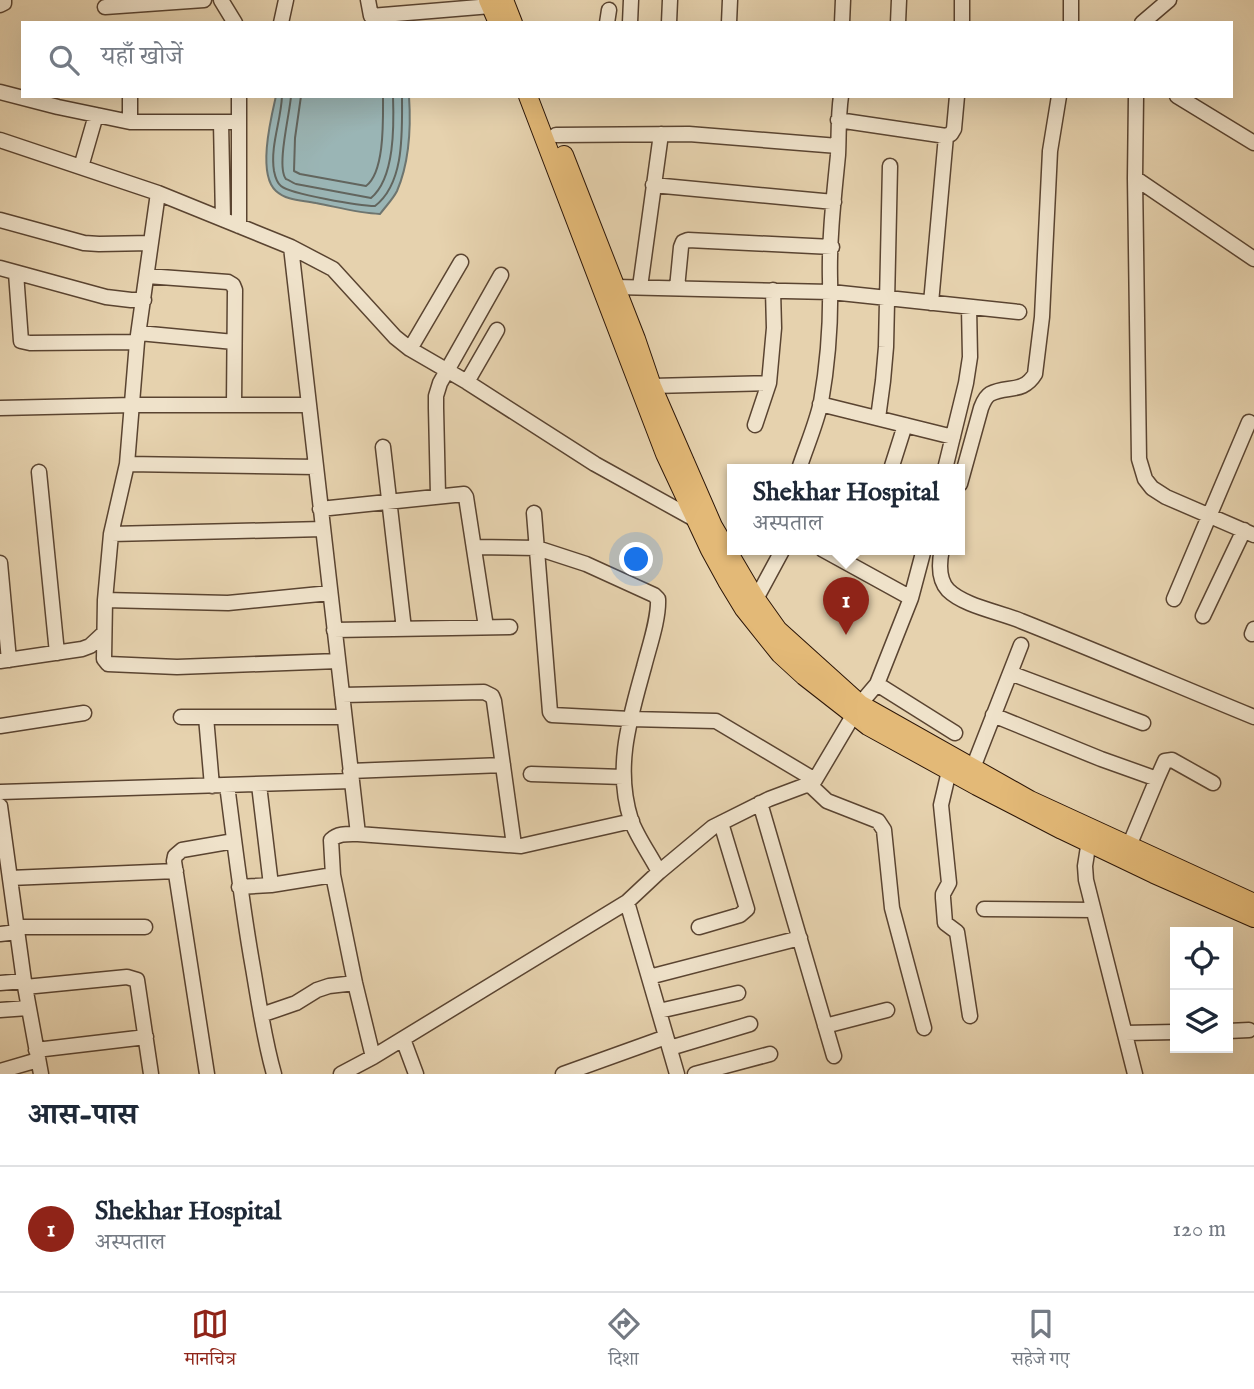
<!DOCTYPE html>
<html lang="hi">
<meta charset="utf-8">
<style>
:root{--surface:#fff;--page:#f6f6f7;--text:#1f2937;--muted:#747a83;--line:#e0e1e3;--accent:#8f2418}
body{margin:0;font-family:"IM FELL English","Noto Serif Devanagari",serif;background:var(--page);color:var(--text)}
.controls{position:absolute;right:21px;bottom:21px;display:grid;overflow:hidden;border-radius:0px;box-shadow:0 7px 28px #0002}
.controls button{width:63px;height:63px;display:grid;place-items:center;padding:0;border:0;border-bottom:2px solid var(--line);background:var(--surface);color:var(--text);font:35px sans-serif}
.you{position:absolute;left:637px;top:560px;width:24px;height:24px;margin:-18px;border:5px solid #fff;border-radius:50%;background:#1a73e8;box-shadow:0 0 0 10px #1a73e833}
.badge{display:grid;place-items:center;width:46px;height:46px;border-radius:50%;background:var(--accent);color:#fff;font-size:23px;font-weight:700}
.pin{position:absolute;translate:-50% -58px;filter:drop-shadow(0 2px 4px #0008)}
.pin::after{content:'';position:absolute;top:37px;width:24px;height:21px;background:inherit;clip-path:polygon(0 0,100% 0,50% 100%)}
.popup{position:absolute;left:727px;top:464px;width:238px;height:91px;box-sizing:border-box;display:grid;place-content:center;border-radius:0px;background:var(--surface);filter:drop-shadow(0 2px 5px #0005);font-size:23px;white-space:nowrap;color:var(--muted)}
.popup b{font-size:26px;color:var(--text)}
.popup::after{content:'';position:absolute;left:50%;top:100%;margin-left:-14px;border:14px solid transparent;border-top-color:var(--surface)}
.list{margin:0;padding:0;list-style:none}
h2{display:flex;justify-content:space-between;align-items:center;height:91px;margin:0;padding:0 28px;font-size:30px}
h2 small{font-size:23px;font-weight:400;color:var(--muted)}
.list li{display:grid;grid-template-columns:46px 1fr auto;gap:21px;align-items:center;box-sizing:border-box;height:126px;padding:0 28px;border-top:2px solid var(--line)}
.list b{display:block;font-size:26px;white-space:nowrap}
.list p{margin:0;font-size:23px;white-space:nowrap;color:var(--muted)}
.list em{font-size:23px;font-style:normal;color:var(--muted)}
.icon{flex:none;width:38px;height:38px;fill:none;stroke:currentColor;stroke-width:2;stroke-linecap:round;stroke-linejoin:round}
.map{position:relative;flex:none;width:1254px;height:1074px;overflow:hidden}
.search{position:absolute;background:var(--surface);box-shadow:0 7px 28px #0002;left:21px;right:21px;top:21px;height:77px;display:flex;align-items:center;gap:18px;box-sizing:border-box;padding:0 24px;border-radius:0px;color:var(--muted);font-size:26px}
.sheet{height:217px;background:var(--surface)}
nav{display:flex;justify-content:space-around;align-items:center;box-sizing:border-box;height:98px;border-top:2px solid var(--line);background:var(--surface);font-size:19px;color:var(--muted)}
nav a{display:grid;justify-items:center;gap:4px}
nav .on{color:var(--accent)}
.map>svg:first-child{display:block}
.water{fill:#9ab5b5;stroke:#6e756f;stroke-width:2}
.lines{fill:none;stroke-linecap:round;stroke-linejoin:round}
.shore{stroke:#62655e;stroke-width:2}
.minor-casing{stroke:#5a4431;stroke-width:17}
.major-casing{stroke:#2b1507;stroke-width:20}
.minor{stroke:#efe2ca;stroke-width:14}
.major{stroke:#e3b977;stroke-width:18}
</style>
<div class="map">
<svg width="1254" height="1074" viewBox="0 0 1254 1074">
<rect width="100%" height="100%" fill="#e6d2ae"/>
<filter id="stains"><feTurbulence type="fractalNoise" baseFrequency=".00286" numOctaves="4"/><feColorMatrix values="0 0 0 0 .2 0 0 0 0 .09 0 0 0 0 .02 0 0 0 .5 -.17"/></filter>
<radialGradient id="worn" r=".72"><stop offset=".6" stop-color="#630" stop-opacity="0"/><stop offset="1" stop-color="#630" stop-opacity=".3"/></radialGradient>
<!-- water -->
<path class="water" d="M276 96H409C411 126 409 163 397 191 393 199 386 206 380 214 358 213 337 207 316 203 302 200 287 201 276 191 257 174 271 118 276 96Z"/>
<g class="lines">
<!-- shore -->
<path class="shore" d="M282 96C281 121 270 146 274 171 275 176 277 183 281 186 290 194 360 206 375 206 405 183 402 131 402 96
M291 96C290 113 276 167 286 179 287 179 295 184 296 184L371 198C395 178 394 125 393 96
M301 96 295 138 294 171 300 174 366 186C385 172 383 119 383 96"/>
<!-- minor casing -->
<g class="minor-casing">
<path id="minor" d="M221 0 235 23
M368 0 371 16 491 6
M0 5 4 3V0
M105 7 204 0
M281 23 286 0
M607 23 609 10
M630 23 631 0
M669 23 670 0
M729 23 730 0
M842 23 843 0
M898 23 899 0
M962 23V0
M1071 23V0
M1142 23 1169 0
M0 92 58 107 130 122H239
M239 96V226
M1136 96 1135 178 1139 459 1145 479 1152 488 1166 497 1254 535
M1177 96 1254 143
M838 120 946 136 951 134 954 129 957 96
M130 122V96
M221 122 223 219
M556 135 689 134 838 146
M0 140 158 193 291 247 333 269 395 337 410 349 467 382 595 464 696 520
M81 167 96 115
M1135 178 1254 259
M653 185 834 202
M158 193 137 342 127 464 111 534 105 600 104 659 108 664 177 667 338 661
M0 220 84 243 99 244 151 243
M291 247 358 834C348 834 338 833 331 840L333 875 355 983 373 1057
M0 268 106 297 131 300H144
M16 273 21 341 30 343 137 342
M147 276 228 282 233 285 235 290 234 405
M616 287 831 292 1019 312
M640 287 661 134
M677 288 681 247 683 242 688 240 832 247
M931 303 946 136
M139 333 234 342
M410 349 461 262
M467 382 497 330
M769 383 774 328 773 290
M652 386 769 383 755 425
M820 404 953 437
M0 408 133 405H309
M878 418 883 381 886 347 890 166
M383 447 404 629
M127 464 316 467
M799 469C806 447 816 425 821 402 828 362 831 319 830 279 829 238 834 196 838 155 839 136 838 116 841 96
M891 469 905 425
M945 469 966 383 970 357 969 307
M39 472 57 653
M960 484 981 408C983 403 985 397 990 394 1007 385 1023 394 1035 374L1042 317 1050 151 1059 96
M438 495 436 408V396L440 383 501 275
M320 509 464 494 466 497 486 627
M534 513 550 712 552 715 630 719 716 721 815 780
M111 534 323 529
M474 547 537 548 586 564 654 595 658 599C659 619 649 647 644 667 630 718 614 767 631 820 637 837 651 856 659 872
M942 549C939 563 938 579 948 590 964 606 1000 612 1021 621 1099 652 1176 685 1254 717
M0 563 9 660
M911 598 924 549
M756 599 783 549
M1174 599 1249 422
M105 600 228 603 330 593
M1203 616 1244 530
M334 630 510 627
M1252 634 1254 629
M0 661 82 649 90 646 104 633
M1010 673 1143 723
M877 684 955 733
M342 695 484 692 492 696 494 701 514 845
M993 715 1101 759 1157 779 1165 761 1172 760 1213 783
M181 717H344
M206 717 212 786
M0 726 84 713
M350 771 503 765
M949 771 941 805 949 883 943 894V898L945 923 957 932 970 1016
M531 774 623 777
M969 778 1021 645
M809 784 827 801 878 821 884 830 892 908 924 1028
M227 785C235 846 242 907 253 968 259 1003 264 1039 274 1074
M259 785 271 885
M0 792 352 781
M760 803 834 1056
M0 806 24 981 41 1074
M358 834 521 846 632 821
M1090 834 1085 866 1086 880 1135 1074
M1129 846 1157 779
M10 878 176 871
M239 887 271 885 333 875
M627 902 677 1074
M984 909 1093 910
M16 927H145
M699 927 740 915 747 909 721 823
M0 934 17 932
M649 977 800 938
M0 983 24 981
M25 987 127 977 137 980 151 1074
M0 1010 28 1008
M659 1011 738 993
M261 1015 296 1003 317 990 329 986 355 983
M825 1026 887 1010
M1228 1031 1249 1030
M1125 1033 1175 1032
M403 1039 416 1074
M670 1048 750 1024
M36 1050 146 1037
M0 1071 38 1060
M207 1074 174 861 175 856 182 850 234 841
M341 1074 373 1057 627 902 659 872 713 827 769 799 809 784 815 780 860 704 877 684 911 598 822 549
M563 1074 666 1037
M695 1074 770 1054"/>
</g>
<!-- major casing -->
<g class="major-casing">
<path id="major" d="M488 0 498 23
M504 0 513 23
M528 96 665 454 710 550 727 581 744 609 780 654 804 676 868 726 977 786 1062 830 1154 874 1254 918
M564 155 636 339 652 386 713 526 756 599 778 630 860 704 1030 800 1254 903"/>
</g>
<!-- minor -->
<use href="#minor" class="minor"/>
<!-- major -->
<use href="#major" class="major"/>
</g>
<rect width="100%" height="100%" filter="url(#stains)"/>
<rect width="100%" height="100%" fill="url(#worn)"/>
</svg>
<div class="controls">
<button><svg class="icon" aria-label="locate" viewBox="0 0 24 24"><circle cx="12" cy="12" r="6"/><path d="M12 2v4M12 18v4M2 12h4M18 12h4"/></svg></button>
<button><svg class="icon" aria-label="layers" viewBox="0 0 24 24"><path d="M12 4l9 5-9 5-9-5zM3 14l9 5 9-5"/></svg></button>
</div>
<div class="you"></div>
<div class="pin badge" style="left:846px;top:635px">1</div>
<div class="popup"><b>Shekhar Hospital</b>अस्पताल</div>
<div class="search"><svg class="icon" aria-label="search" viewBox="0 0 24 24"><circle cx="10" cy="10" r="6"/><path d="M15 15l6 6"/></svg>यहाँ खोजें</div>
</div>
<section class="sheet">
<h2>आस-पास<small></small></h2>
<ul class="list">
<li><span class="badge">1</span><div><b>Shekhar Hospital</b><p>अस्पताल</p></div><em>120 m</em></li>
</ul>
</section>
<nav>
<a class="on"><svg class="icon" aria-label="map" viewBox="0 0 24 24"><path d="M3 6l6-2 6 2 6-2v14l-6 2-6-2-6 2zM9 4v14M15 6v14"/></svg>मानचित्र</a>
<a><svg class="icon" aria-label="directions" viewBox="0 0 24 24"><path d="M12 3l9 9-9 9-9-9zM9 14v-3h6M13 9l2 2-2 2"/></svg>दिशा</a>
<a><svg class="icon" aria-label="saved" viewBox="0 0 24 24"><path d="M7 4h10v16l-5-4-5 4z"/></svg>सहेजे गए</a>
</nav>
